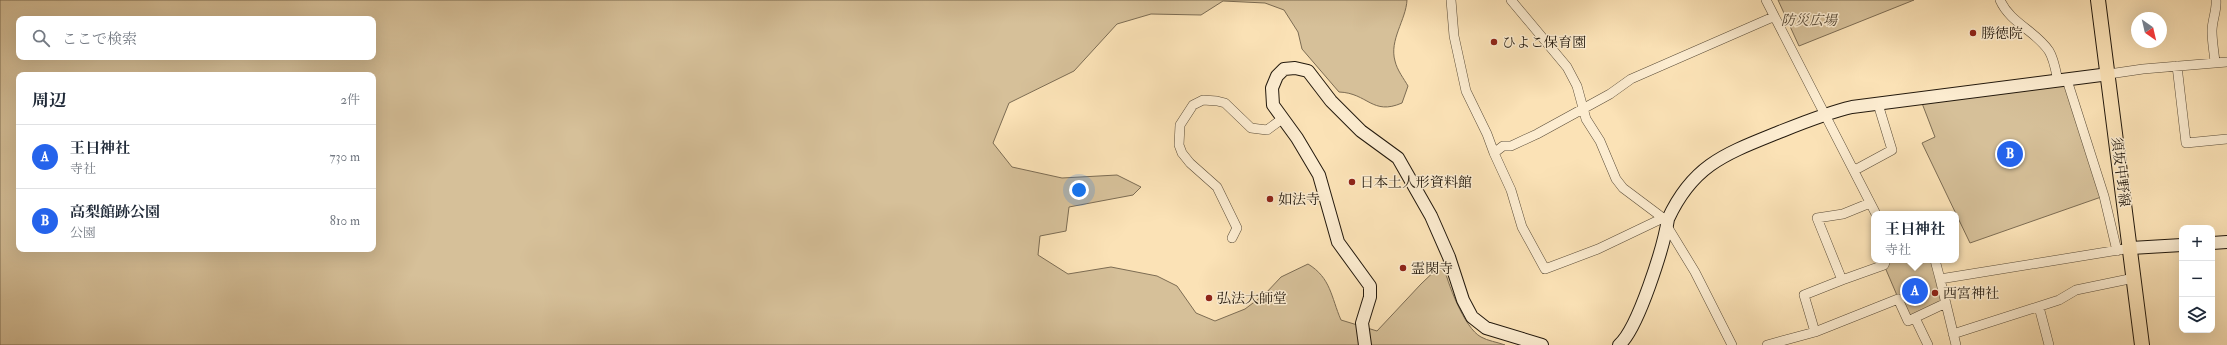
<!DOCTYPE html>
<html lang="ja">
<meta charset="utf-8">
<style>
:root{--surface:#fff;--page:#f6f6f7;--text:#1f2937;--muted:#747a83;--line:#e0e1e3;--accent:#2563eb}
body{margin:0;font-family:"IM FELL Double Pica","Noto Serif JP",serif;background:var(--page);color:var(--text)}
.controls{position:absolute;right:12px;bottom:12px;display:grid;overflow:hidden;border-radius:8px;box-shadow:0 4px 16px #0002}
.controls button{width:36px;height:36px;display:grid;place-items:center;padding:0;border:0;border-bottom:1px solid var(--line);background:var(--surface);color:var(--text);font:20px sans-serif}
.compass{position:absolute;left:2131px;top:12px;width:36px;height:36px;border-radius:50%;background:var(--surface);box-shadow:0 4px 16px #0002;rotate:146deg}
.you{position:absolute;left:1079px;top:190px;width:14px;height:14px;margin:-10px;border:3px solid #fff;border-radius:50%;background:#1a73e8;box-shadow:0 0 0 6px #1a73e833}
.badge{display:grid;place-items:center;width:26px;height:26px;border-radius:50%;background:var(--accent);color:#fff;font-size:13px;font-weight:700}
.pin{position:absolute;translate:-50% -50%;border:2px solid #fff;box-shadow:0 1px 4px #0006}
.popup{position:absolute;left:1871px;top:211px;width:88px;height:52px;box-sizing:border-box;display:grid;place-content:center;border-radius:8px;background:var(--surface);filter:drop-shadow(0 1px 3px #0005);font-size:13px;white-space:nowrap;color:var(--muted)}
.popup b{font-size:15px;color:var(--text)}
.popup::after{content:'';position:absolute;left:50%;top:100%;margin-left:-8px;border:8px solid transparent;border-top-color:var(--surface)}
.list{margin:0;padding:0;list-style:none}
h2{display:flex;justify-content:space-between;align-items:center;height:52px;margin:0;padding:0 16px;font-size:17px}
h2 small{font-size:13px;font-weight:400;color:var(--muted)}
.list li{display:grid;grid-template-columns:26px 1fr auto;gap:12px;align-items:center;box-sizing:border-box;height:64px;padding:0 16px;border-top:1px solid var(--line)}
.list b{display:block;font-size:15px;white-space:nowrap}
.list p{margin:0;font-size:13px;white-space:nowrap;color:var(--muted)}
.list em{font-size:13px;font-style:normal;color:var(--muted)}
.icon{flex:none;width:22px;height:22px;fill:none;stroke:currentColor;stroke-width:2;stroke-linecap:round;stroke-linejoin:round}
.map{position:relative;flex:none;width:2227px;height:345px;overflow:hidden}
.search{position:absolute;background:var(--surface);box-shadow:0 4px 16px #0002;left:16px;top:16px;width:360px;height:44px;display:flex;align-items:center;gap:10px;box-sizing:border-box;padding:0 14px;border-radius:8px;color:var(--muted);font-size:15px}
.panel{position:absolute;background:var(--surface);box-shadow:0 4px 16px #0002;left:16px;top:72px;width:360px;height:180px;border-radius:8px}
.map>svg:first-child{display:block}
.green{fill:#d6c099;stroke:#7c6c53;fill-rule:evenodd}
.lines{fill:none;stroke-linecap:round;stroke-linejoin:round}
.street-casing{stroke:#594b37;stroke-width:10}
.secondary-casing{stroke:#23190d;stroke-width:14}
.primary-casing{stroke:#23190d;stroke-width:16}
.street{stroke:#fcecd0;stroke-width:9}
.secondary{stroke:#fcecd0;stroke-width:12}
.primary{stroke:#fbe2b6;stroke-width:14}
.poi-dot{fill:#8f2418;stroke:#fcecd0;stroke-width:1.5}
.labels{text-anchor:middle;stroke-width:3;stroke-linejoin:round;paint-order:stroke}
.park-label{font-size:14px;font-style:italic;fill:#594b37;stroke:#fcecd0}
.poi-label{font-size:14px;fill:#23190d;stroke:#fcecd0;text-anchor:start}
.street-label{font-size:14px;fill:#23190d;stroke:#fcecd0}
</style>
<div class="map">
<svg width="2227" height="345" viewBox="0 0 2227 345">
<rect width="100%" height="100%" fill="#fbe2b6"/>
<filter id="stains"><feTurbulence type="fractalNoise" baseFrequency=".005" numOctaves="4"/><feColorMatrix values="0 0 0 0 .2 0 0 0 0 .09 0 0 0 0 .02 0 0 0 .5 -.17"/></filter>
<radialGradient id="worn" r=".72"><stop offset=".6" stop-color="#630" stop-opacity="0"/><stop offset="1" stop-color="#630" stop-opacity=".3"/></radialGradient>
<!-- green -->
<path class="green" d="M0 0H1407C1406 20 1389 40 1395 61 1397 70 1404 79 1408 86L1402 103C1372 116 1368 93 1339 92L1302 49 1298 32 1284 10 1265 3 1223 1 1201 15 1151 14 1117 24 1074 71 1009 103 993 143 1012 167 1062 178 1117 175 1141 187 1133 195 1069 207 1066 231 1040 236 1038 255 1068 274 1111 267 1157 276 1177 286 1196 313 1215 321 1245 309 1265 294 1281 277 1308 264C1331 278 1331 297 1341 320L1377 331 1421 284 1443 263C1447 282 1464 328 1481 337 1488 341 1497 342 1505 345H0ZM19 19H373V57H19ZM19 75H373V249H19Z
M1778 0H1914L1799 46Z
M2067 80 2104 196 1970 243 1922 143 1935 137 1920 98Z
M1886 260H1935L1946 303 1908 321 1884 265Z"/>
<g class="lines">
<!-- street casing -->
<g class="street-casing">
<path id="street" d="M1451 0 1454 36 1466 91 1487 134 1494 153
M1511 0 1567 67 1577 86 1586 119 1600 141 1616 179 1623 188 1663 218
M1766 0 1876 214
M2000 0C2010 23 2036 31 2049 51 2054 59 2056 72 2058 81
M2215 62C2214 52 2212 41 2212 31 2212 20 2217 11 2216 0
M2177 66 2186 143 2227 139
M2109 74 2143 69 2227 62
M2067 80 2104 196 2117 251
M1855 170 1892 150 1878 104
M1668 219 1663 218 1598 249 1545 269 1522 227 1511 190 1494 153 1503 146H1511L1537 134 1610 94 1631 79 1773 17
M1667 226 1695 272 1732 345
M1232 238 1237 228 1217 187 1190 163 1182 153 1179 145 1180 125 1193 105 1203 100 1217 101 1225 103 1251 128 1267 130 1282 119
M1935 260 1940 279
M1842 280 1884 265 1886 260
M2039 307 2049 345
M1915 318 1928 345
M1815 332 1898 299 1908 321 1946 303
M1953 334 2059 300 2076 290 2134 278
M1767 345 1815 332 1804 295 1842 280 1817 218 1843 214 1870 203
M1956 345 1940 279 2131 248"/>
</g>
<!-- secondary casing -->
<g class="secondary-casing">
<path id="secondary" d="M2212 243 2227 242
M2131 248 2182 245
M1365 345 1362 323 1370 297V286L1338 242 1319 175 1297 138 1273 105 1272 88 1277 76 1284 69 1295 68 1308 71 1331 101 1361 131 1398 158 1431 216 1449 257 1463 300 1472 317 1486 328 1542 345
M1619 345C1638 329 1664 246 1668 219 1693 165 1725 154 1777 133 1802 123 1826 113 1852 107L2109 74"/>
</g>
<!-- primary casing -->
<g class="primary-casing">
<path id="primary" d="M2098 0 2142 345"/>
</g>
<!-- street -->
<use href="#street" class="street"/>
<!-- secondary -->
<use href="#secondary" class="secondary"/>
<!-- primary -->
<use href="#primary" class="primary"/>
</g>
<!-- markers -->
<g class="poi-dot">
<circle cx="1973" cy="33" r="4"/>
<circle cx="1494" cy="42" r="4"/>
<circle cx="1352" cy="182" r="4"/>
<circle cx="1270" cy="199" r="4"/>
<circle cx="1403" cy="268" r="4"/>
<circle cx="1935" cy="293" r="4"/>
<circle cx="1209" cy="298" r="4"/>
</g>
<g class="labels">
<!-- park labels -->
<g class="park-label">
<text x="1809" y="25">防災広場</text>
</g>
<!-- poi labels -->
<g class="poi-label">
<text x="1981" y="38">勝徳院</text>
<text x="1502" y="47">ひよこ保育園</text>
<text x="1360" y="187">日本土人形資料館</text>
<text x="1278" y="204">如法寺</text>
<text x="1411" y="273">霊閑寺</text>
<text x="1943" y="298">西宮神社</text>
<text x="1217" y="303">弘法大師堂</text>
</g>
<!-- street labels -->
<g class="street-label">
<text transform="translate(2121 172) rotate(83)" y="5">須坂中野線</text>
</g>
</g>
<rect width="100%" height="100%" filter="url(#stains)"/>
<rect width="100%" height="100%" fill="url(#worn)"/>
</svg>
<div class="controls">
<button>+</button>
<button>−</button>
<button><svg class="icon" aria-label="layers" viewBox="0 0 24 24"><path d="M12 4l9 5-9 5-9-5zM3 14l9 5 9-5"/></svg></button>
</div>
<svg class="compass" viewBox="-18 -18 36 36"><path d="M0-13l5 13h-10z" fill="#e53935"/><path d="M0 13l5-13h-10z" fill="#747a83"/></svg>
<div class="you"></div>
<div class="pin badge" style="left:1915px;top:291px">A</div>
<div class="popup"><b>王日神社</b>寺社</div>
<div class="pin badge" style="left:2010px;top:154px">B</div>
<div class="search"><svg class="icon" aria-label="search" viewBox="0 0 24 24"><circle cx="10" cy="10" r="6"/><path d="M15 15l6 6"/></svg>ここで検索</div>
<section class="panel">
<h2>周辺<small>2件</small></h2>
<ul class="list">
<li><span class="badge">A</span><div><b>王日神社</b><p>寺社</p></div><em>730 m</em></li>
<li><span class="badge">B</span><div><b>高梨館跡公園</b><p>公園</p></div><em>810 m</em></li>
</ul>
</section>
</div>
